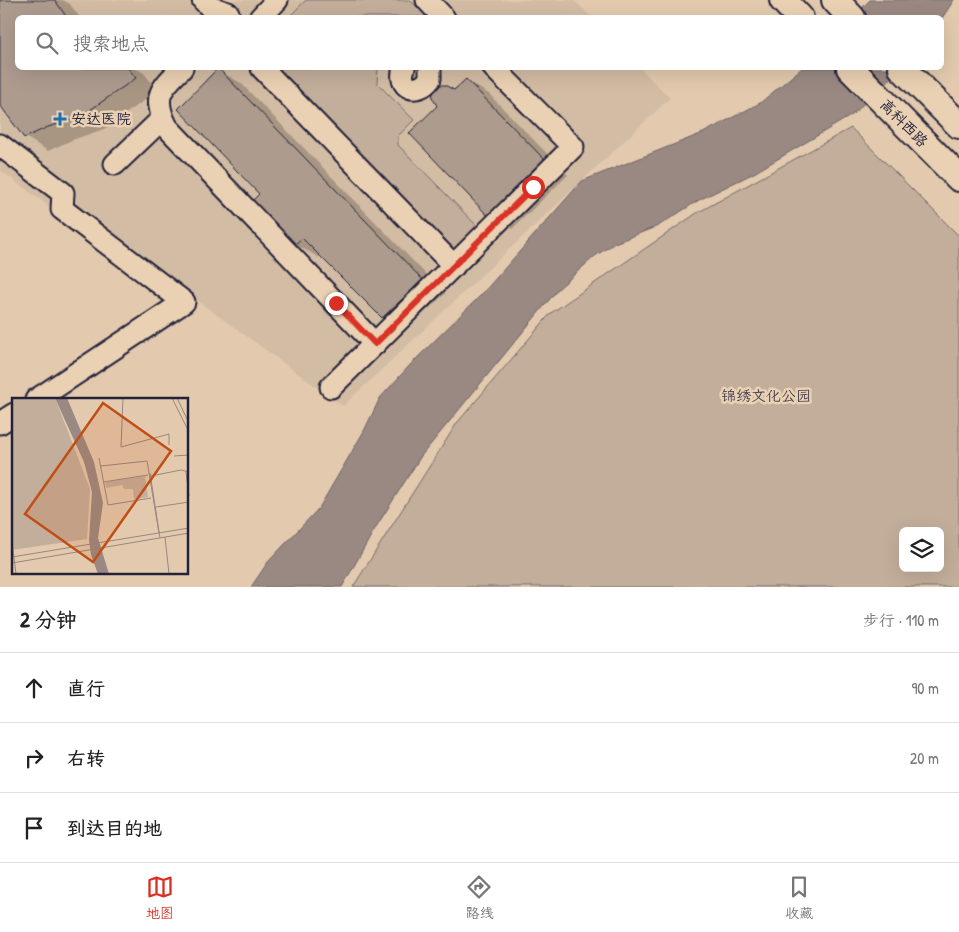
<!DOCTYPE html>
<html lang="zh">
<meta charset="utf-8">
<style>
:root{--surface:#fff;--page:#f6f6f6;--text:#222;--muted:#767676;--line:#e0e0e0;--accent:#d93025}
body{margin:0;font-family:"Patrick Hand","LXGW WenKai TC",sans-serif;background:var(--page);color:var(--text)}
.controls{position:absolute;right:15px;bottom:15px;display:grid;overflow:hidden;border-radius:8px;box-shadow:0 5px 20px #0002}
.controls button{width:45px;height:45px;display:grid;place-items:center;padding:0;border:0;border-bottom:1px solid var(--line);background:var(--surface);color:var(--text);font:25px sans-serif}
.stop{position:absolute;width:15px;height:15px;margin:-11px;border:4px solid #d93025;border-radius:50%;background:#fff}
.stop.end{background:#d93025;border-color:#fff;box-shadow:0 1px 5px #0008}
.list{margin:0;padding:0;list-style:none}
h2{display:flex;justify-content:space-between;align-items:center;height:65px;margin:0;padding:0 20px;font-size:21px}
h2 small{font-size:16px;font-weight:400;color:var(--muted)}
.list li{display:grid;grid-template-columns:32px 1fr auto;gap:15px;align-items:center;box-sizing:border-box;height:70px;padding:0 20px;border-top:1px solid var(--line)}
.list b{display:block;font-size:19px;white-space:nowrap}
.list em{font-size:16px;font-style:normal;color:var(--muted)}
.icon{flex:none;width:28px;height:28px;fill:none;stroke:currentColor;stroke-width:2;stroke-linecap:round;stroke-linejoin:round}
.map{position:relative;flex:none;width:959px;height:587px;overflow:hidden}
.search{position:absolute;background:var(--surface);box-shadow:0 5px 20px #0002;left:15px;right:15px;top:15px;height:55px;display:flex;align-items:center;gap:12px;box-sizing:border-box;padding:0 18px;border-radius:8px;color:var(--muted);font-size:19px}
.sheet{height:275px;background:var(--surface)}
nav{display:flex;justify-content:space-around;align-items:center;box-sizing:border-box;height:70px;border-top:1px solid var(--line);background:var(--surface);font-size:14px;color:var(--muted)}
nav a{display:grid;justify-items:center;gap:2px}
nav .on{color:var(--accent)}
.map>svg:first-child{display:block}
.built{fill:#d3bca4}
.green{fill:#c3ae9b;stroke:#72686b;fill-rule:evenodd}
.water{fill:#9a8982;stroke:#6a6066}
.shadow{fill:#0003}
.building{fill:#ad9b8e;stroke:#22223b}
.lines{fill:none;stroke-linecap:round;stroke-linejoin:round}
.minor-casing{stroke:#22223b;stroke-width:25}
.major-casing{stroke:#22223b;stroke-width:30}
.minor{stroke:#ebd1b3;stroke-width:21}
.major{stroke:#ebd1b3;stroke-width:26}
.route{stroke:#d93025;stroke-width:6}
.poi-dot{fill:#1f6fb2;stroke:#ebd1b3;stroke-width:2}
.labels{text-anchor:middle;stroke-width:5;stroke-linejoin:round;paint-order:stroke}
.poi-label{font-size:15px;fill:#22223b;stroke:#ebd1b3;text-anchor:start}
.street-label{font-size:15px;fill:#22223b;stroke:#ebd1b3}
.park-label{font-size:15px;fill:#423e4e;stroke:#ebd1b3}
.inset-road{fill:none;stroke:#968780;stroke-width:1}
.view{fill:#c04e15;fill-opacity:0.15;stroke:#c04e15;stroke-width:2.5}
.inset-edge{fill:none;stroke:#22223b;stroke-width:2.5}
</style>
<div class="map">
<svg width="959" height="587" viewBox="0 0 959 587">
<rect width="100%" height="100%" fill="#e3caae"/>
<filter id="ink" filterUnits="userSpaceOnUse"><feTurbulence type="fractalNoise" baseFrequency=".02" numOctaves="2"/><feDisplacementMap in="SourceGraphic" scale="10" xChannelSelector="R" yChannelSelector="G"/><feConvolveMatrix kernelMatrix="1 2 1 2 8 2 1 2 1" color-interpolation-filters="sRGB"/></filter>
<g filter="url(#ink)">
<!-- built -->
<path class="built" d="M0 0H574L591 17 18 18V68H640L670 98 343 406 69 208 54 210 0 170Z"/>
<!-- green -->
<path class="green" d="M306 0H410L427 17H289Z
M268 68H378L377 83 414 120 398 136V145L480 229 453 256Z
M851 128 959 236V587H353L457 423 551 313 697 213ZM903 531H940V568H903Z"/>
<!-- water -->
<path class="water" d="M870 0H954L942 18H852Z
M802 68H901L852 115 754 173 699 200 658 226 615 243 595 256 558 289 421 456 376 527 342 587H251L268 562 319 508 364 431 380 398 411 364 482 294 582 181 703 133 760 103Z"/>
<!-- shadow -->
<path class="shadow" d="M0 0H63L70 4 80 18H18V68H135L144 73 158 91 104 129 72 140 48 151 25 137 0 103Z
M218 70 241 83 445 294 405 330 383 317 321 255 318 257 295 244 261 194Z
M466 80 489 94 568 175 512 229 490 216 454 92Z"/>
<!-- building -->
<path class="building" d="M0 0H55L67 18H18V68H128L136 78 80 117 48 127 24 138 0 105Z
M218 68 423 280 382 318 302 238 294 245 252 201 259 194 178 109Z
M466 79 546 161 489 217 409 133 437 106 432 97 435 88 440 85H445L454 90Z"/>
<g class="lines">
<!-- minor casing -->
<g class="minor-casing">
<path id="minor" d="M203 0 210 7 228 13
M427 0 444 18
M260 18 277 0
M182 68C160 89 152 97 167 127L375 344
M262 68 454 266
M404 68C397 88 417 96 430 79V68
M0 145 63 193 62 209 184 302 36 400
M115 164 163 118
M331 387 573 147 494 68
M0 423 14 414"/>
</g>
<!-- major casing -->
<g class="major-casing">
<path id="major" d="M783 0 800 18
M835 0 852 18
M850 68 959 178
M902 68 959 125"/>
</g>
<!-- minor -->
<use href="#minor" class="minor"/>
<!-- major -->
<use href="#major" class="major"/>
</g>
</g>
<g class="lines" filter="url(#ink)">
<!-- route -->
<path class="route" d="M336 303 375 344 533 187"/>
</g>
<!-- markers -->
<path class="poi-dot" d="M57.5 111.5h5v5h5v5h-5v5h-5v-5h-5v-5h5z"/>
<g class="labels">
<!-- poi labels -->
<g class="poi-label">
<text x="71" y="124">安达医院</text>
</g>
<!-- street labels -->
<g class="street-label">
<text transform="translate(904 123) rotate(45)" y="5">高科西路</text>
</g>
<!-- park labels -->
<g class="park-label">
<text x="766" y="401">锦绣文化公园</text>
</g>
</g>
<!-- overview -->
<g transform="translate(12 398)">
<rect width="176" height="176" fill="#e3caae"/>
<path d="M0 0H43L78 91 75 141 0 152ZM133 78 136 99 122 101 121 91H112L110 87 94 90 93 84Z" fill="#c3ae9b"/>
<path d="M43 0H55L82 64 91 105 86 140 97 176H86L79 157 77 142 80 94 72 64Z" fill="#9a8982"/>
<path class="inset-road" d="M111 0 109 49 157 36V47M160 0 177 34M165 0 177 25M162 58 177 57M87 60 96 107 139 100M89 68 135 63 147 135M174 74 177 98M138 75 148 140M139 78 169 72 177 74M91 84 136 77M144 109 177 104M153 139 157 176M0 144 4 176M0 159 177 130M0 165 177 135"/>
<path class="view" d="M91 5 159 53 81 164 13 116Z"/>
<rect width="176" height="176" class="inset-edge"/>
</g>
</svg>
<div class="controls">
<button><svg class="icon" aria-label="layers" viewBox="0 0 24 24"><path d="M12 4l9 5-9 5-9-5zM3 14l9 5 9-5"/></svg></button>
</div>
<div class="stop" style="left:533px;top:187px"></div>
<div class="stop end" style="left:336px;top:303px"></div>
<div class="search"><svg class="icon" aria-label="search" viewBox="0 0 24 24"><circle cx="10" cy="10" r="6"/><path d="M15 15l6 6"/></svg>搜索地点</div>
</div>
<section class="sheet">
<h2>2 分钟<small>步行 · 110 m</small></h2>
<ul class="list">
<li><svg class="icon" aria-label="ahead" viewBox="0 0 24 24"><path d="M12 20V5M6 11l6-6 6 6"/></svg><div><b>直行</b></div><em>90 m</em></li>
<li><svg class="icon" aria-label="right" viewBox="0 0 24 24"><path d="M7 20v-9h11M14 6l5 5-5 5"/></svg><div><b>右转</b></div><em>20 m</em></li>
<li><svg class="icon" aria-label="arrive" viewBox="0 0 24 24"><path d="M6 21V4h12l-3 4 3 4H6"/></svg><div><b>到达目的地</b></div></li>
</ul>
</section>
<nav>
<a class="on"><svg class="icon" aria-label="map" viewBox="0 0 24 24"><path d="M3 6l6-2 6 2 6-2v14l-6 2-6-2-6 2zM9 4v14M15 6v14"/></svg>地图</a>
<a><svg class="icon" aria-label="directions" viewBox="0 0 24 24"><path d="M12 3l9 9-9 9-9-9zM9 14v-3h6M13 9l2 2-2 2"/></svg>路线</a>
<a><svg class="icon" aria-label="saved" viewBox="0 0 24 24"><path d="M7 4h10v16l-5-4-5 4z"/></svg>收藏</a>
</nav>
